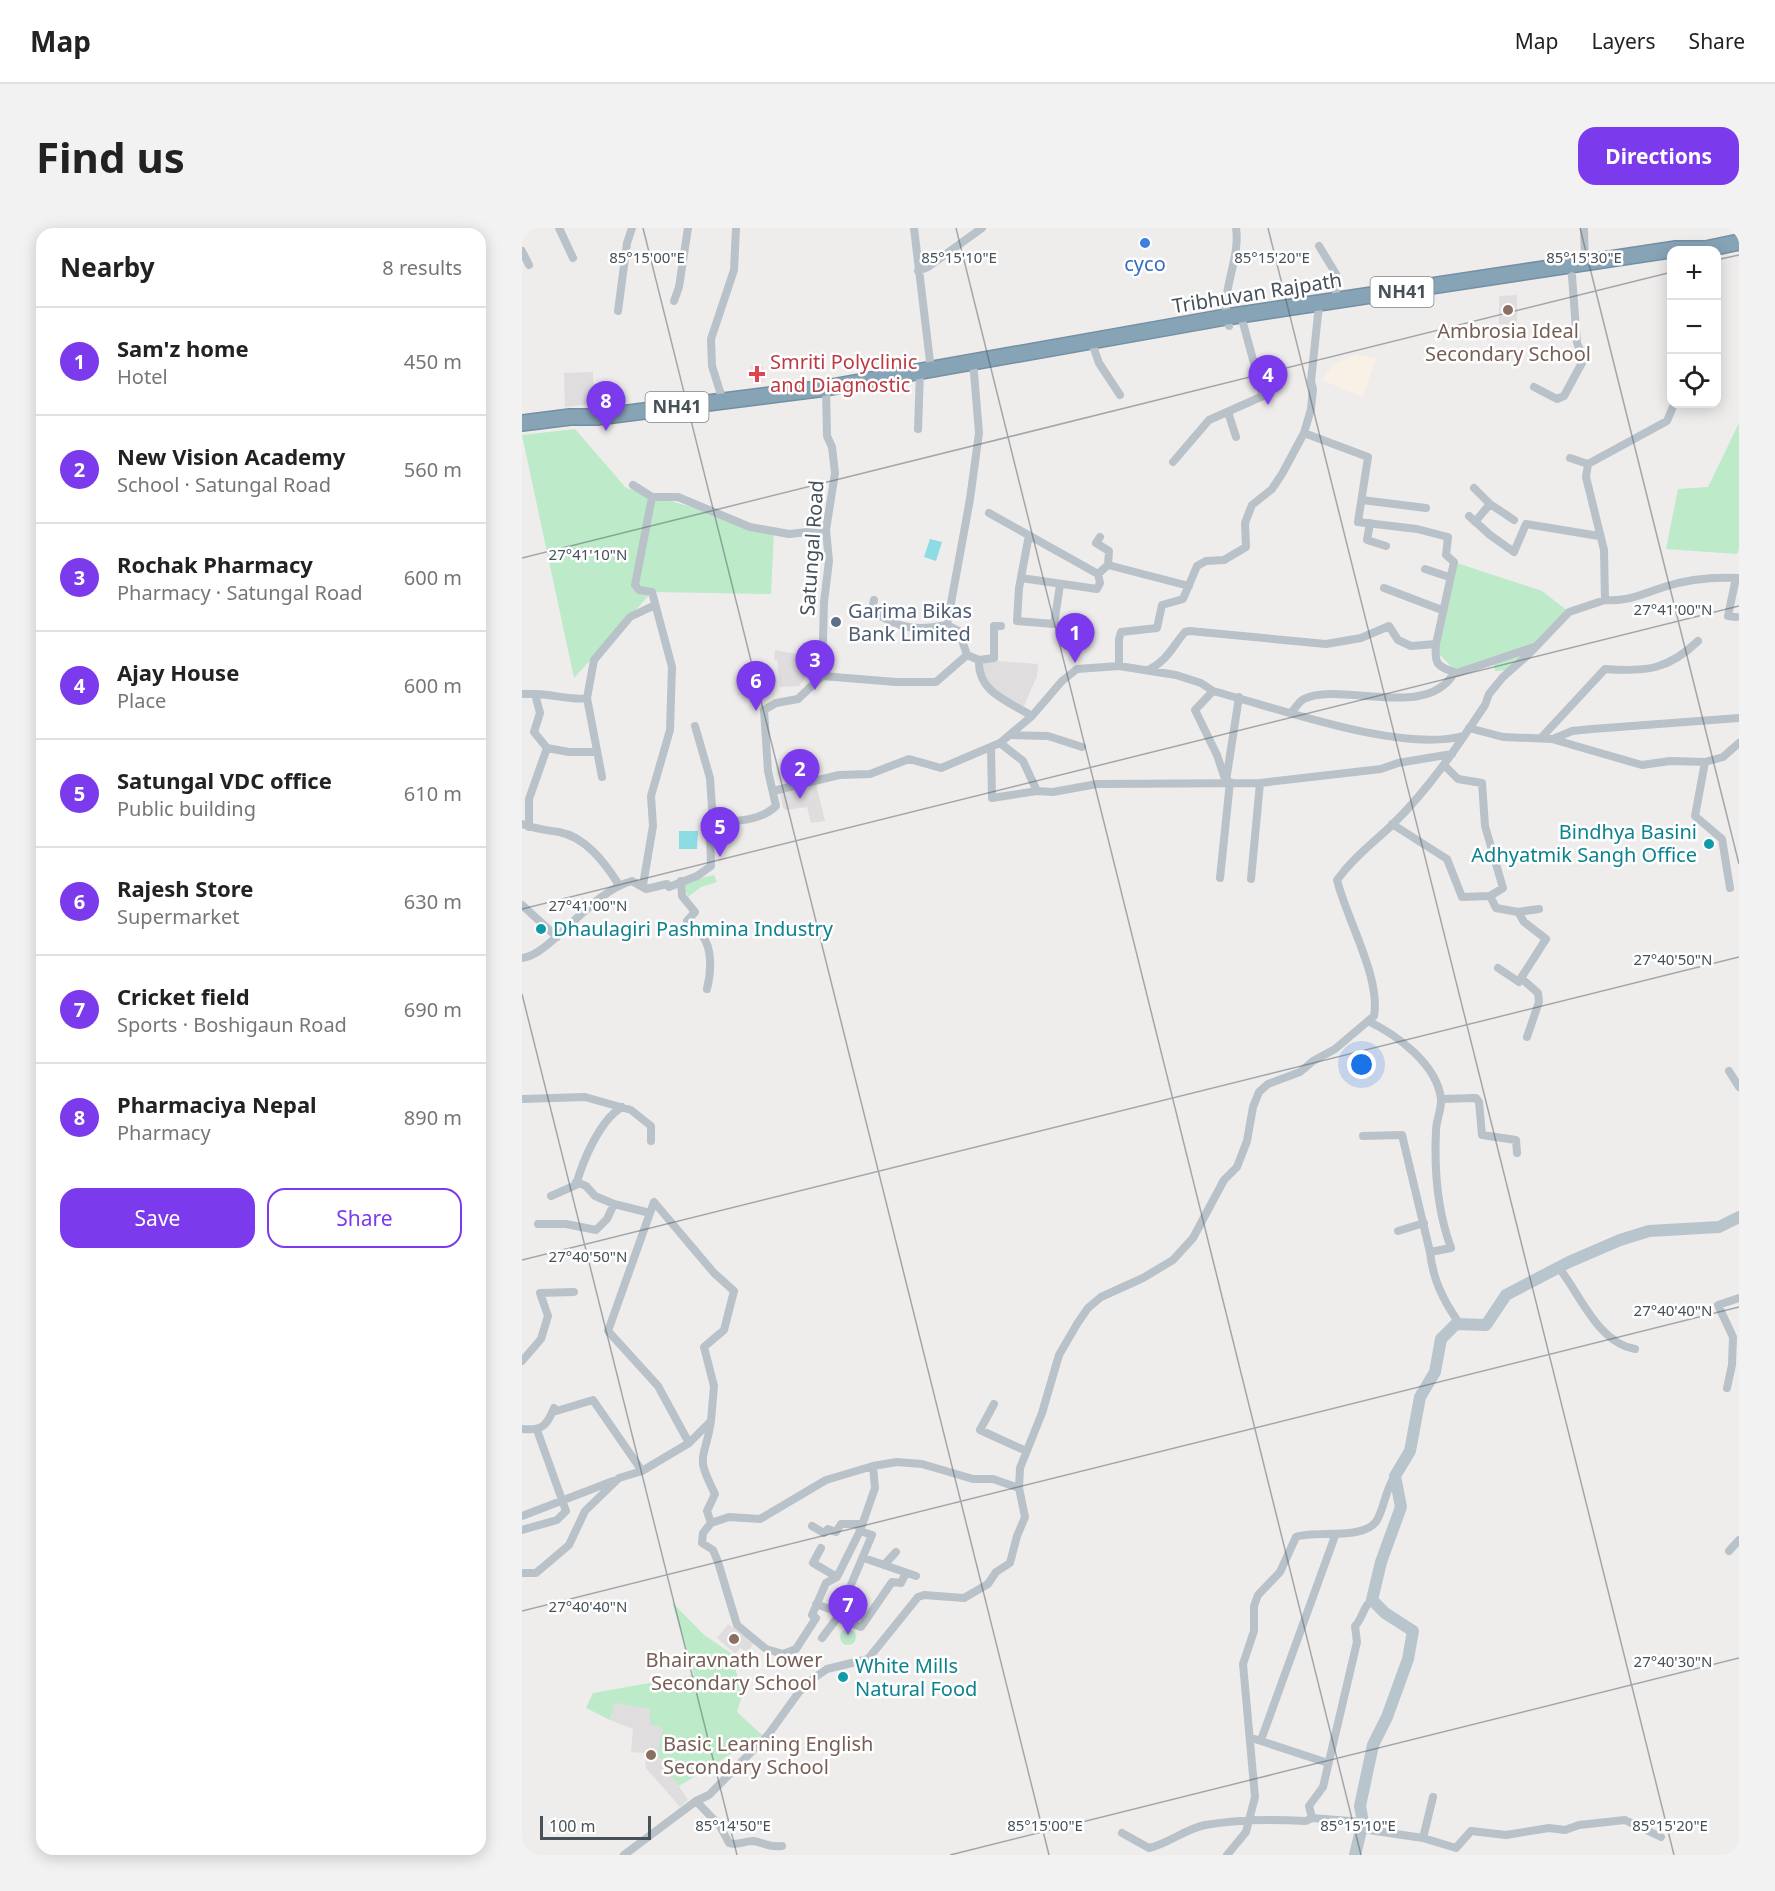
<!DOCTYPE html>
<meta charset="utf-8">
<style>
:root{--surface:#fff;--page:#f2f2f2;--text:#222;--muted:#767676;--line:#e0e0e0;--accent:#7c3aed}
body{margin:0;font-family:"Noto Sans",sans-serif;background:var(--page);color:var(--text)}
.controls{position:absolute;right:18px;top:18px;display:grid;overflow:hidden;border-radius:12px;box-shadow:0 3px 15px #0003}
.controls button{width:54px;height:54px;display:grid;place-items:center;padding:0;border:0;border-bottom:2px solid var(--line);background:var(--surface);color:var(--text);font:30px sans-serif}
.scale{position:absolute;left:18px;bottom:15px;width:111px;box-sizing:border-box;padding-left:6px;border:3px solid #465158;border-top:0;font-size:16px;line-height:21px;white-space:nowrap;color:#465158;-webkit-text-stroke:4px #fff;paint-order:stroke}
.you{position:absolute;left:840px;top:837px;width:21px;height:21px;margin:-15px;border:4px solid #fff;border-radius:50%;background:#1a73e8;box-shadow:0 0 0 9px #1a73e833}
.badge{display:grid;place-items:center;width:39px;height:39px;border-radius:50%;background:var(--accent);color:#fff;font-size:20px;font-weight:700}
.pin{position:absolute;translate:-50% -50px;filter:drop-shadow(0 2px 3px #0008)}
.pin::after{content:'';position:absolute;top:32px;width:21px;height:18px;background:inherit;clip-path:polygon(0 0,100% 0,50% 100%)}
.list{margin:0;padding:0;list-style:none}
h2{display:flex;justify-content:space-between;align-items:center;height:78px;margin:0;padding:0 24px;font-size:26px}
h2 small{font-size:20px;font-weight:400;color:var(--muted)}
.list li{display:grid;grid-template-columns:39px 1fr auto;gap:18px;align-items:center;box-sizing:border-box;height:108px;padding:0 24px;border-top:2px solid var(--line)}
.list b{display:block;font-size:22px;white-space:nowrap}
.list p{margin:0;font-size:20px;white-space:nowrap;color:var(--muted)}
.list em{font-size:20px;font-style:normal;color:var(--muted)}
.actions{display:flex;gap:12px;padding:18px 24px}
.actions a{flex:1;padding:14px 0;border:2px solid var(--accent);border-radius:18px;text-align:center;font-size:21px;color:var(--accent)}
.actions .main{background:var(--accent);color:#fff}
.icon{flex:none;width:33px;height:33px;fill:none;stroke:currentColor;stroke-width:2;stroke-linecap:round;stroke-linejoin:round}
.map{position:relative;flex:none;width:1217px;height:1627px;overflow:hidden;border-radius:18px}
header{display:flex;align-items:center;gap:36px;box-sizing:border-box;height:84px;padding:0 30px;background:var(--surface);border-bottom:2px solid var(--line)}
header strong{font-size:28px}
nav{display:flex;gap:33px;margin-inline-start:auto;font-size:21px}
.intro{display:flex;align-items:center;justify-content:space-between;box-sizing:border-box;height:144px;padding:0 36px}
h1{margin:0;font-size:42px}
.button{padding:15px 27px;border-radius:18px;background:var(--accent);color:#fff;font-size:21px;font-weight:700}
main{display:flex;gap:36px;padding:0 36px}
aside{flex:1;background:var(--surface);border-radius:18px;box-shadow:0 3px 15px #0003}
.map>svg:first-child{display:block}
.commercial{fill:#f9f1e5}
.education{fill:#e0ddde}
.medical{fill:#f8ddde}
.green{fill:#bdeac9}
.water{fill:#8ddbe3}
.lines{fill:none;stroke-linecap:round;stroke-linejoin:round}
.highway-casing{stroke:#738fa3;stroke-width:18}
.street{stroke:#b8c2c8;stroke-width:8}
.secondary{stroke:#b9c5cd;stroke-width:12}
.highway{stroke:#87a4b7;stroke-width:15}
.ticks{fill:none;stroke:#465158;stroke-width:1.5;stroke-opacity:0.45}
.shop-dot{fill:#3f7fe0;stroke:#fff;stroke-width:2}
.education-dot{fill:#8d6e63;stroke:#fff;stroke-width:2}
.health-dot{fill:#e0444e;stroke:#fff;stroke-width:2}
.service-dot{fill:#5c6f8a;stroke:#fff;stroke-width:2}
.culture-dot{fill:#0f9aa8;stroke:#fff;stroke-width:2}
.labels{text-anchor:middle;stroke-width:5;stroke-linejoin:round;paint-order:stroke}
.shield{fill:#fff;stroke:#7e858a;stroke-width:1.5}
.shield-label{font-size:18px;font-weight:bold;fill:#465158}
.shop-label{font-size:20px;fill:#366cbe;stroke:#fff}
.street-label{font-size:20px;fill:#465158;stroke:#fff}
.education-label{font-size:20px;fill:#785e54;stroke:#fff}
.health-label{font-size:20px;fill:#be3a42;stroke:#fff;text-anchor:start}
.service-label{font-size:20px;fill:#4e5e75;stroke:#fff;text-anchor:start}
.culture-label{font-size:20px;fill:#0d838f;stroke:#fff;text-anchor:start}
.ticks-label{font-size:15px;text-anchor:middle;fill:#465158;stroke:#fff;stroke-width:5;stroke-linejoin:round;paint-order:stroke}
</style>
<header>
<strong>Map</strong>
<nav><a>Map</a><a>Layers</a><a>Share</a></nav>
</header>
<div class="intro"><h1>Find us</h1><a class="button">Directions</a></div>
<main>
<aside>
<h2>Nearby<small>8 results</small></h2>
<ul class="list">
<li><span class="badge">1</span><div><b>Sam'z home</b><p>Hotel</p></div><em>450 m</em></li>
<li><span class="badge">2</span><div><b>New Vision Academy</b><p>School · Satungal Road</p></div><em>560 m</em></li>
<li><span class="badge">3</span><div><b>Rochak Pharmacy</b><p>Pharmacy · Satungal Road</p></div><em>600 m</em></li>
<li><span class="badge">4</span><div><b>Ajay House</b><p>Place</p></div><em>600 m</em></li>
<li><span class="badge">5</span><div><b>Satungal VDC office</b><p>Public building</p></div><em>610 m</em></li>
<li><span class="badge">6</span><div><b>Rajesh Store</b><p>Supermarket</p></div><em>630 m</em></li>
<li><span class="badge">7</span><div><b>Cricket field</b><p>Sports · Boshigaun Road</p></div><em>690 m</em></li>
<li><span class="badge">8</span><div><b>Pharmaciya Nepal</b><p>Pharmacy</p></div><em>890 m</em></li>
</ul>
<div class="actions"><a class="main">Save</a><a>Share</a></div>
</aside>
<div class="map">
<svg width="1217" height="1627" viewBox="0 0 1217 1627">
<rect width="100%" height="100%" fill="#efecec"/>
<!-- commercial -->
<path class="commercial" d="M832 127 854 130 841 169 800 152 811 137Z"/>
<!-- education -->
<path class="education" d="M995 67V98L977 96V68Z
M71 144V176L43 179 42 145Z
M253 422 290 429 289 442 277 458 258 459 255 432H252Z
M462 432 516 436 515 448 502 478 486 471 459 450Z
M294 556 303 593 289 595 285 579 264 582 261 580 257 563Z
M206 1396 232 1414 226 1424 218 1420 213 1426 195 1410Z
M93 1475 128 1481 141 1500 155 1542 150 1548 166 1572 158 1579 124 1540 123 1525 109 1524 111 1501 88 1492Z"/>
<!-- medical -->
<path class="medical" d="M228 138H241L243 154H230Z"/>
<!-- green -->
<path class="green" d="M1217 195V321L1215 326 1144 321 1156 261 1186 259Z
M53 201 104 260 252 303 249 366 130 364 52 450 0 207Z
M932 334 1020 363 1047 384 990 442 973 443 972 435 935 444 913 422Z
M192 647 195 654 179 659 166 669 161 654Z
M150 1374 181 1406 210 1426 220 1468 215 1484 240 1507 157 1558 149 1548 155 1542 135 1528 141 1500 128 1496V1481L93 1475 88 1492 64 1480 71 1465 172 1447Z
M318 1409a8 8 0 1 1 16 0a8 8 0 1 1-16 0Z"/>
<!-- water -->
<path class="water" d="M408 311 420 314 414 333 402 329Z
M157 603H176L175 621H157Z"/>
<g class="lines">
<!-- highway casing -->
<g class="highway-casing">
<path id="highway" d="M1179 22 1217 14
M0 195 48 189H75L304 160 704 89 1154 21H1183"/>
</g>
<!-- street -->
<path class="street" d="M37 0 51 30
M392 0 409 142
M1062 0 1063 37
M797 18 814 46V74
M0 23 7 37
M396 43 406 39 460 0
M152 73 157 59 166 0
M96 83 105 15 110 0
M707 98C696 65 719 33 714 0
M570 115 577 135 598 167
M1012 159 1035 171 1042 168 1062 131 1055 115 1050 48
M201 173 190 138 189 111 212 42 214 0
M706 184 714 209
M396 201 398 144
M782 205 789 181 791 161 789 153 797 77
M1048 230 1066 236
M651 234 687 192 741 168 721 95
M111 257 130 269H156L228 299 267 306 304 302
M952 260 968 276
M840 272 904 280
M467 285 576 346 586 337 587 323 574 315 578 309
M947 288 968 307 992 324 1004 296 1077 308
M953 294 968 276 992 292
M848 295 845 312 864 318
M507 307 497 360 495 393 532 396 538 357
M586 337 667 358
M903 341 927 349
M499 350 575 361 578 355 576 346
M862 360 920 382
M352 372 350 383C378 401 393 403 425 397
M1083 372C1106 374 1120 366 1142 359 1166 351 1192 349 1217 350
M1214 389 1206 388 1214 350
M445 427 437 403 425 397 448 271 457 205 451 133
M445 427 457 432 472 430V398H479
M457 432C455 464 486 473 510 488L540 453 555 441 597 438 654 447 679 455 691 463C756 480 878 525 941 508
M597 438V411L599 404 635 400 640 377 661 371 675 338 684 333 702 332 724 319 723 295 730 277 750 261 760 246 782 205 846 229 836 294 895 301 926 309 924 327 932 334 914 416C912 436 915 439 935 445L1012 419
M626 442C645 433 650 419 663 404L668 403 804 416 839 410 867 398 876 412 889 418 914 416
M300 448 374 454H414L445 427
M691 463 673 482 695 527 704 554
M0 466H13
M769 485C773 481 777 473 782 471 817 453 905 493 932 445
M173 498 188 550 191 594
M947 500 981 509 1030 511 1120 537 1148 533 1183 534 1201 529 1217 515
M489 507 526 508 560 519
M1019 510 1083 441C1124 444 1146 442 1176 413
M1031 511 1050 503 1070 501 1217 490
M469 519 470 570 515 563 501 533 478 515
M25 520 47 524H75
M1183 534 1173 588 1200 611 1208 660
M923 538 936 551 960 555 963 598 981 660 968 668
M80 549 65 470 72 432 108 389 133 377
M704 553 717 469
M251 563 317 547 348 546 387 531 419 540 478 515 510 488
M515 563 531 564 575 556 738 555 859 541 876 535 930 526
M0 596C13 601 24 602 37 604 64 609 83 635 97 657
M870 596 925 631 940 669 968 668 974 680 996 684 1017 681
M7 599V571L25 520 12 504 18 485 13 466C28 466 54 473 65 470
M698 650 708 554
M729 651 738 555
M159 653 160 668 173 684 165 693C170 699 176 702 180 707 191 721 189 745 185 761
M121 657 131 598 129 568 148 502 150 439 130 364 117 362 113 357 130 269
M0 677 35 709
M996 684 1002 694 1024 711 999 750
M0 730C28 728 68 664 110 653L124 661 145 656 147 659 175 648 189 638 188 603 191 594C213 593 237 594 254 578L246 543 242 482 254 475 276 471 300 448 302 374 307 333 304 302 313 245 310 219 305 208 304 160
M976 740 997 754 999 750 1016 765 1017 774 1005 809
M846 793C875 807 915 836 919 871 920 881 914 892 914 903 912 944 915 982 929 1020L908 1024C911 1052 921 1072 937 1095L935 1096
M1207 843 1217 859
M0 871 63 869 109 882 129 898V913
M919 871 954 870 957 874 960 907 994 912 995 925
M841 908 880 907 908 1024
M54 954 64 958 73 968 92 976
M29 968 54 957C61 932 78 892 100 879
M16 996H44L74 1002 85 991 92 976 128 985 86 1103 136 1158 167 1215
M876 1003 902 995
M1037 1040C1058 1066 1076 1115 1113 1121
M0 1133 19 1111 26 1088 18 1065 52 1064
M1205 1160 1210 1137 1211 1109 1196 1077 1217 1070
M472 1176 458 1202 504 1223
M31 1184 71 1172 120 1243
M189 1193C183 1234 172 1224 193 1266L185 1283 189 1295
M0 1201C20 1203 25 1198 32 1180
M0 1288 91 1253
M290 1298 302 1305 306 1301 314 1304 319 1296H336L338 1303 315 1349 304 1355 290 1387 294 1390 274 1421 261 1426 244 1421 215 1397 196 1334 191 1322 180 1315 181 1305 189 1295 207 1289 238 1291 304 1252 351 1238 375 1234 400 1236 451 1251H471L497 1260
M0 1302 35 1292 44 1283 15 1202
M299 1320 291 1335 315 1349
M1207 1323 1217 1312
M342 1330 394 1348
M362 1337 374 1324
M0 1345H14L47 1317 63 1283 97 1250 120 1243 167 1215 189 1193 192 1158 182 1119 202 1102 212 1063 192 1045 132 974 128 985
M294 1376 316 1384
M315 1390 339 1399 370 1354 379 1355 384 1345
M300 1410 315 1390 350 1307 338 1303 353 1260 351 1238
M733 1511 806 1535
M739 1512 813 1308
M174 1573 198 1598 207 1615C215 1618 222 1613 231 1613 244 1615 246 1620 260 1618
M841 1594 790 1590 787 1578 801 1559 835 1414 833 1398C841 1390 841 1378 850 1372
M840 1601 901 1610 934 1620 949 1603 984 1607 1027 1600 1043 1602 1057 1597 1103 1592 1139 1609
M600 1605 627 1620C646 1616 663 1601 683 1597 717 1591 749 1591 784 1593L790 1590
M901 1610 911 1569
M102 1627 174 1573 187 1567 246 1507 277 1464 292 1450 305 1441 346 1431 396 1369 402 1367 442 1370 466 1356 474 1344 488 1335 495 1308 503 1289 497 1260 498 1240 520 1185 537 1127 555 1096 566 1080 579 1069 621 1050 651 1032 671 1010 702 952 715 939 725 913 731 879 737 864 746 856 778 844 791 833 813 821 852 788C859 750 825 692 815 652 831 630 851 615 870 597 907 561 935 519 963 477L967 466 981 449 1006 427 1047 384 1083 372 1082 322 1064 249 1066 236 1145 193 1152 176
M705 1627 724 1604 733 1569 721 1436 732 1403V1378L736 1367 758 1344 774 1309C793 1302 843 1313 855 1292 863 1278 863 1262 873 1248"/>
<!-- secondary -->
<path class="secondary" d="M833 1627 841 1594 838 1578 851 1517 865 1489 886 1431 891 1403 863 1385 850 1372 859 1334 879 1279 873 1248 888 1223 898 1169 913 1144 919 1111 934 1096 964 1097 984 1067 1047 1034 1098 1012 1127 1003 1197 999 1217 989"/>
<!-- highway -->
<use href="#highway" class="highway"/>
</g>
<!-- ticks -->
<path class="ticks" d="M121 0 527 1627M434 0 839 1627M746 0 1152 1627M1058 0 1217 636M1194 32 1217 27M0 330 1150 44M0 681 1217 378M0 766 215 1627M0 1032 1217 729M0 1383 1217 1079M428 1627 1217 1430"/>
<!-- markers -->
<circle class="shop-dot" cx="623" cy="15" r="6"/>
<g class="education-dot">
<circle cx="986" cy="82" r="6"/>
<circle cx="212" cy="1411" r="6"/>
<circle cx="129" cy="1527" r="6"/>
</g>
<path class="health-dot" d="M232 137h6v6h6v6h-6v6h-6v-6h-6v-6h6z"/>
<circle class="service-dot" cx="314" cy="394" r="6"/>
<g class="culture-dot">
<circle cx="1187" cy="616" r="6"/>
<circle cx="19" cy="701" r="6"/>
<circle cx="321" cy="1449" r="6"/>
</g>
<g class="labels">
<!-- shield labels -->
<g class="shield">
<rect x="848.5" y="49" width="63" height="30" rx="4.5"/>
<rect x="123.5" y="164" width="63" height="30" rx="4.5"/>
</g>
<g class="shield-label">
<text x="880" y="70">NH41</text>
<text x="155" y="185">NH41</text>
</g>
<!-- shop labels -->
<g class="shop-label">
<text x="623" y="43">cyco</text>
</g>
<!-- street labels -->
<g class="street-label">
<text transform="translate(735 65) rotate(-9)" y="7">Tribhuvan Rajpath</text>
<text transform="translate(290 320) rotate(-86)" y="7">Satungal Road</text>
</g>
<!-- education labels -->
<g class="education-label">
<text x="986" y="110">Ambrosia Ideal<tspan x="986" dy="23">Secondary School</tspan></text>
<text x="212" y="1439">Bhairavnath Lower<tspan x="212" dy="23">Secondary School</tspan></text>
<text x="141" y="1523" text-anchor="start">Basic Learning English<tspan x="141" dy="23">Secondary School</tspan></text>
</g>
<!-- health labels -->
<g class="health-label">
<text x="248" y="141">Smriti Polyclinic<tspan x="248" dy="23">and Diagnostic</tspan></text>
</g>
<!-- service labels -->
<g class="service-label">
<text x="326" y="390">Garima Bikas<tspan x="326" dy="23">Bank Limited</tspan></text>
</g>
<!-- culture labels -->
<g class="culture-label">
<text x="1175" y="611" text-anchor="end">Bindhya Basini<tspan x="1175" dy="23">Adhyatmik Sangh Office</tspan></text>
<text x="31" y="708">Dhaulagiri Pashmina Industry</text>
<text x="333" y="1445">White Mills<tspan x="333" dy="23">Natural Food</tspan></text>
</g>
</g>
<g class="ticks-label">
<text x="125" y="35">85°15'00"E</text>
<text x="437" y="35">85°15'10"E</text>
<text x="750" y="35">85°15'20"E</text>
<text x="1062" y="35">85°15'30"E</text>
<text x="66" y="332">27°41'10"N</text>
<text x="1151" y="387">27°41'00"N</text>
<text x="66" y="683">27°41'00"N</text>
<text x="1151" y="737">27°40'50"N</text>
<text x="66" y="1034">27°40'50"N</text>
<text x="1151" y="1088">27°40'40"N</text>
<text x="66" y="1384">27°40'40"N</text>
<text x="1151" y="1439">27°40'30"N</text>
<text x="211" y="1603">85°14'50"E</text>
<text x="523" y="1603">85°15'00"E</text>
<text x="836" y="1603">85°15'10"E</text>
<text x="1148" y="1603">85°15'20"E</text>
</g>
</svg>
<div class="controls">
<button>+</button>
<button>−</button>
<button><svg class="icon" aria-label="locate" viewBox="0 0 24 24"><circle cx="12" cy="12" r="6"/><path d="M12 2v4M12 18v4M2 12h4M18 12h4"/></svg></button>
</div>
<div class="scale">100 m</div>
<div class="you"></div>
<div class="pin badge" style="left:553px;top:435px">1</div>
<div class="pin badge" style="left:278px;top:571px">2</div>
<div class="pin badge" style="left:293px;top:462px">3</div>
<div class="pin badge" style="left:746px;top:177px">4</div>
<div class="pin badge" style="left:198px;top:629px">5</div>
<div class="pin badge" style="left:234px;top:483px">6</div>
<div class="pin badge" style="left:326px;top:1407px">7</div>
<div class="pin badge" style="left:84px;top:203px">8</div>
</div>
</main>
